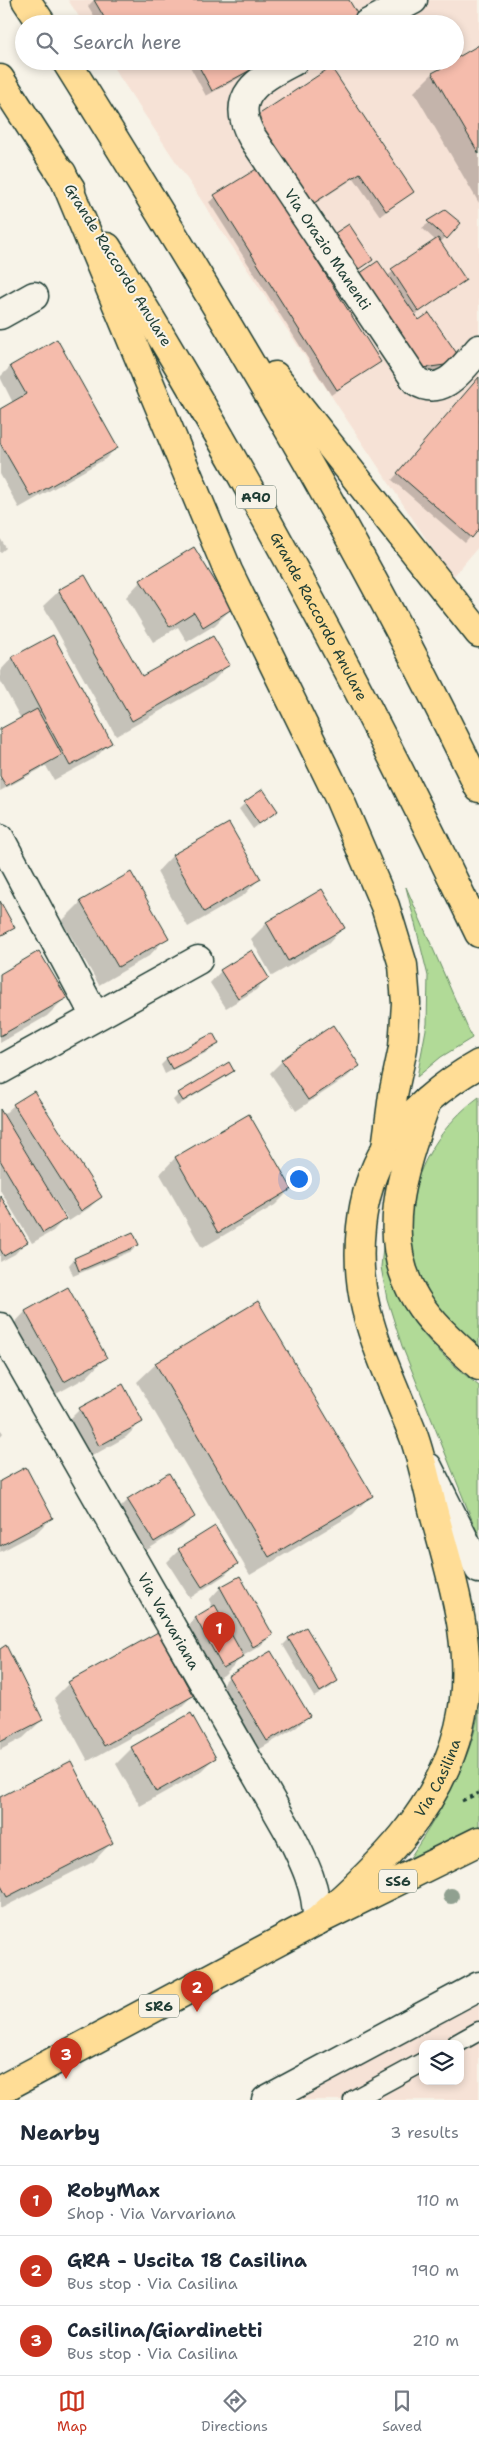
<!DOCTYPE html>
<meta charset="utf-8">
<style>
:root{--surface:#fff;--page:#f2f2f3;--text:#1f2937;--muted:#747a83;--line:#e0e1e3;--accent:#c8321e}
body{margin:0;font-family:"Shantell Sans",sans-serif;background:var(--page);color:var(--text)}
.controls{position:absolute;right:15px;bottom:15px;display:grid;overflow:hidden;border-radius:10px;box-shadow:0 2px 8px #0003}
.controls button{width:45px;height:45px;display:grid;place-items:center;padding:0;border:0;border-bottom:1px solid var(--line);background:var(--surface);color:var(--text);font:25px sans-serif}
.you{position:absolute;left:298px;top:1178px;width:18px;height:18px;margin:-12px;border:4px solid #fff;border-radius:50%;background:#1a73e8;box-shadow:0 0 0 8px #1a73e833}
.badge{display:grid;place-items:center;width:32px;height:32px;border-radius:50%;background:var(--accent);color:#fff;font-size:16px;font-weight:700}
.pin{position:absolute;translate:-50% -41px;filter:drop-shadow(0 1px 2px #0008)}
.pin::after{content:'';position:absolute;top:26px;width:18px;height:15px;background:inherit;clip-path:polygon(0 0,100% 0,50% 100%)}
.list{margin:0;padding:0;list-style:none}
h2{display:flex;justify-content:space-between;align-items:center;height:65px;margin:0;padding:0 20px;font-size:21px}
h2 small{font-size:16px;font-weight:400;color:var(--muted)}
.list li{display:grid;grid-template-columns:32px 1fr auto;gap:15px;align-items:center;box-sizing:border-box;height:70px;padding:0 20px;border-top:1px solid var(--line)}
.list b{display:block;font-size:19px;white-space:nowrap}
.list p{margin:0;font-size:16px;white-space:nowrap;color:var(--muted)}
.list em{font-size:16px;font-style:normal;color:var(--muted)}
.icon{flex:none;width:28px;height:28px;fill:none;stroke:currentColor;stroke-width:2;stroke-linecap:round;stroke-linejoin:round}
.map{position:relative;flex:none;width:479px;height:2100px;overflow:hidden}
.search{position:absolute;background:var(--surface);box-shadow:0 2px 8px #0003;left:15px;right:15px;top:15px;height:55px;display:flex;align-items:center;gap:12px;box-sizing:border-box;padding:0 18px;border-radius:28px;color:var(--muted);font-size:19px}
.sheet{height:275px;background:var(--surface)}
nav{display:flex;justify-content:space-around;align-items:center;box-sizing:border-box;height:70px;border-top:1px solid var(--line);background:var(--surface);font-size:14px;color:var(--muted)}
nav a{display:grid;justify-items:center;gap:2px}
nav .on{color:var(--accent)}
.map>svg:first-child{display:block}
.built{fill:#f6e2d6;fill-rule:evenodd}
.green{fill:#b1da97;stroke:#688c66}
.shadow{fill:#0003}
.building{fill:#f5bcac;stroke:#1f3d34}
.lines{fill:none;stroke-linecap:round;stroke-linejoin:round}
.lane-casing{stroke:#1f3d34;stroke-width:21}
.street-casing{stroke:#1f3d34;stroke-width:31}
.secondary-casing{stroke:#1f3d34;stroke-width:31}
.primary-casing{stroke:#1f3d34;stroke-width:31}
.highway-casing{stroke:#1f3d34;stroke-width:31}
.path{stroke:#1f3d34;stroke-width:3;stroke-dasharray:4 4;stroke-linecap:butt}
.lane{stroke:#f7f3e8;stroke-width:18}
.street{stroke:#f7f3e8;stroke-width:28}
.secondary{stroke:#f7f3e8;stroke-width:28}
.primary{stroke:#ffdd96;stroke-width:28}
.highway{stroke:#ffdd96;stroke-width:28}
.tree{fill:#90a090}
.labels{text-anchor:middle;stroke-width:4;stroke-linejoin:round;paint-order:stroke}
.shield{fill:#f7f3e8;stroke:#60746a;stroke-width:1}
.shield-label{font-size:14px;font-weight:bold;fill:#1f3d34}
.street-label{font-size:15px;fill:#1f3d34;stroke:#f7f3e8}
</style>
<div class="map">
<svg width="479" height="2100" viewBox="0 0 479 2100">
<rect width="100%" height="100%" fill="#f7f3e8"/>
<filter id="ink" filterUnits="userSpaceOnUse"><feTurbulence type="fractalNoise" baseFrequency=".02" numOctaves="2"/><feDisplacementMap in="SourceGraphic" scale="10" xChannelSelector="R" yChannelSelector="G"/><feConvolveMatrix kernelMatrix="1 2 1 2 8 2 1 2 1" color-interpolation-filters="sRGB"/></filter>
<g filter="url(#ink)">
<!-- built -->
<path class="built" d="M68 0H479V546L452 578 109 61H455V24H84Z
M479 1997V2100H286ZM423 2044H460V2081H423Z"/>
<!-- green -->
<path class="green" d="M406 887 472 1038 441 1057 417 1077 427 1024 428 976Z
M479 1097V1351C458 1330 434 1309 421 1281 389 1216 424 1137 479 1097Z
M385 1229C386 1250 386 1272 395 1290 413 1330 446 1360 479 1386V1537L402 1346 387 1299 381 1267Z
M479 1709V1828L406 1864C436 1818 471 1765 479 1709Z"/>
<!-- shadow -->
<path class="shadow" d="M94 0H348L358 24H99L88 6Z
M479 46V203L414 92 432 74Z
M187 61H270L206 96Z
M250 124 413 192 380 216 354 178 308 208Z
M257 169 379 362 331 395 209 202Z
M445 212 459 223 440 243 465 280 414 316 457 355 445 369 410 374 387 276 436 241 422 228Z
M56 340 117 447 105 459 19 508 0 474V410L13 403 0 377 10 367Z
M479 378V527L465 543 392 480Z
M0 538 6 548 0 553Z
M141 581 231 609 215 625 187 642 178 627 153 642 126 597Z
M59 591 142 678 228 665 213 681 116 736 43 606Z
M53 637 110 743 95 758 54 780 46 766 0 791V731L21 719 0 680V671L12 658Z
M245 803 276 811 253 829 239 809Z
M229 824 259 879 244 895 188 927 157 872 172 856Z
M130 873 167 937 149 956 99 985 62 921 81 902Z
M322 891 343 928 328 944 272 976 251 939 267 923Z
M221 971 267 978 256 990 226 1008 210 983Z
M0 975 65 998 47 1016 0 1043Z
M333 1027 358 1066 347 1077 296 1111 270 1073 282 1061Z
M217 1044 211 1050 165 1074 161 1065 167 1059Z
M233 1071 227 1076 177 1106 173 1100 179 1094Z
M14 1105 100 1197 89 1208 69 1221 53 1196 51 1197 64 1219 53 1231 32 1243 0 1190V1112L2 1116Z
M248 1116 291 1189 275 1205 202 1248 160 1174 175 1158Z
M0 1197 26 1242 15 1254 0 1262Z
M137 1245 132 1251 73 1276 69 1265 74 1259Z
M68 1289 105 1358 87 1377 45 1400 7 1331 25 1312Z
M258 1303 371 1495 353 1514 250 1575 137 1382 156 1364Z
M122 1386 141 1422 126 1437 83 1461 64 1425 80 1409Z
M0 1429 3 1433 0 1437Z
M0 1483 51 1518 36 1533 0 1552Z
M128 1500 194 1516 182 1528 142 1553 117 1511Z
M179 1550 236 1564 225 1575 190 1598 167 1562Z
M240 1578 272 1635 260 1646 243 1656 224 1675 205 1686 177 1636 196 1618 213 1608 209 1600 220 1588Z
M289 1639 337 1681 331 1687 314 1697 283 1645Z
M0 1650 42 1720 23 1738 0 1750Z
M229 1677 308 1716 297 1727 255 1752 218 1688Z
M69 1683 192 1696 176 1712 88 1761 54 1698Z
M132 1748 215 1757 199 1773 140 1806 116 1764Z
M0 1799 111 1843 93 1862 0 1909Z"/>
<!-- building -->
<path class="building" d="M94 0H349L362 22 358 24H108Z
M479 45V154L432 73 455 61V59Z
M196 61H267L212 91Z
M331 67 414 192 386 211 360 173 314 203 255 117Z
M258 168 381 362 337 390 214 195Z
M445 210 461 223 447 239 427 221Z
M349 224 373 260 354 273 329 237Z
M438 238 466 280 419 312 391 269Z
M378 261 419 320 429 313 458 355 452 364 416 369 353 278Z
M57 339 118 448 31 497 0 443V409L26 394 10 366Z
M479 377V529L472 538 397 473Z
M194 547 232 609 203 627 194 612 170 627 140 580Z
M85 575 142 676 213 636 230 665 132 721 58 590Z
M53 635 112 743 70 766 12 657Z
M37 709 62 755 6 786 0 776V729Z
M263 789 278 811 259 824 244 802Z
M229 823 261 879 204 912 172 855Z
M131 872 169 938 118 967 80 901Z
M322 889 345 928 288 961 266 922Z
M0 901 15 928 0 936Z
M252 950 269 978 238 998 220 970Z
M39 951 67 998 0 1036V974Z
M333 1025 360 1066 308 1100 281 1060Z
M213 1033 219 1044 172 1069 166 1058Z
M229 1062 234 1071 183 1101 178 1093Z
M34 1091 102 1197 81 1211 13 1104Z
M0 1109 66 1219 43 1233 0 1160Z
M249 1114 292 1189 218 1233 175 1157Z
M0 1195 28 1242 4 1256 0 1249Z
M133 1232 139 1245 79 1271 74 1258Z
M68 1287 107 1358 64 1382 25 1311Z
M258 1301 373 1496 269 1557 155 1363Z
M123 1384 143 1422 99 1446 79 1408Z
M26 1467 53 1518 0 1546V1481Z
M169 1473 195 1517 154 1542 127 1499Z
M215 1526 238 1564 202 1587 178 1549Z
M240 1576 273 1635 253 1647 220 1587Z
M215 1605 244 1657 223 1668 195 1617Z
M306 1627 338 1681 320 1692 288 1638Z
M158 1632 193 1696 104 1746 68 1682Z
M6 1645 43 1720 0 1742V1649Z
M271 1651 310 1716 267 1741 228 1676Z
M191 1713 216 1758 156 1792 131 1747Z
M71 1761 113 1843 7 1897 0 1884V1797Z"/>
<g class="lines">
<!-- lane casing -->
<g class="lane-casing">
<path id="lane" d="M456 2044 479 2031
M353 2100 423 2062"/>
</g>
<!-- street casing -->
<g class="street-casing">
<g id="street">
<path d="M367 24 413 0"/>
<path id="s1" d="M294 61C262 78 227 94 252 137L416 381C443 399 463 367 479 349"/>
<path d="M0 315 34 296"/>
<path d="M0 838 95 1016"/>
<path d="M0 1070 198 960"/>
<path id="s2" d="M0 1327 289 1832C303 1860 318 1889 317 1921"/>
<path d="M266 2100 479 1986"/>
</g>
</g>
<!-- secondary casing -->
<g class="secondary-casing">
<path id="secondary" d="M428 1467 479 1569"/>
</g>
<!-- primary casing -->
<g class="primary-casing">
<g id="primary">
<path id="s3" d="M317 1921C379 1867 438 1811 459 1728 477 1656 454 1586 435 1517 428 1491 423 1463 414 1437 398 1395 377 1353 366 1309 354 1259 358 1194 386 1148 408 1113 443 1084 479 1064"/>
<path d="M0 2090 317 1921 479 1841"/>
</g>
</g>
<!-- highway casing -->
<g class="highway-casing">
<g id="highway">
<path d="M26 0 42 24"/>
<path d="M66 61C214 298 358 536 479 788"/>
<path d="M0 79 71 189"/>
<path d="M62 173 228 571 339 798 385 906 403 965 406 1003 403 1048 393 1095 386 1148"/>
<path id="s4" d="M107 247C244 469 367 698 479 933"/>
<path d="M275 376 479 633"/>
<path d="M427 1101C405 1165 377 1235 416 1299 432 1325 457 1346 479 1366"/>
</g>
</g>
<!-- path -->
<path class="path" d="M462 1801 479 1793"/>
<!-- lane -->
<use href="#lane" class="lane"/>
<!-- street -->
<use href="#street" class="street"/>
<!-- secondary -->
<use href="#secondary" class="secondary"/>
<!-- primary -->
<use href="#primary" class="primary"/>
<!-- highway -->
<use href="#highway" class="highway"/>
</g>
<!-- trees -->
<circle class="tree" cx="451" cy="1896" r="8"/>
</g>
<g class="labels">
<!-- shield labels -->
<g class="shield">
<rect x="236" y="485.5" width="40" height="23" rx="4"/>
<rect x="379" y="1869.5" width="38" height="23" rx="4"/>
<rect x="139" y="1994.5" width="40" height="23" rx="4"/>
</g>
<g class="shield-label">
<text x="256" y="502">A90</text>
<text x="398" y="1886">SS6</text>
<text x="159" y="2011">SR6</text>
</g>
<!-- street labels -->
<g class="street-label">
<text dy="5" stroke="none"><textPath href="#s1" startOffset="238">Via Orazio Manenti</textPath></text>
<text transform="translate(118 265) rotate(58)" y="5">Grande Raccordo Anulare</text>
<text dy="5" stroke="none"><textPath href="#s4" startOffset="426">Grande Raccordo Anulare</textPath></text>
<text dy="5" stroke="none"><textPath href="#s2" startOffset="339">Via Varvariana</textPath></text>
<text dy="5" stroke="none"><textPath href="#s3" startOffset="189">Via Casilina</textPath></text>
</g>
</g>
</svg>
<div class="controls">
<button><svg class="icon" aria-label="layers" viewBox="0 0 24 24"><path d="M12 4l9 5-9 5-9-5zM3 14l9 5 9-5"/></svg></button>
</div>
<div class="you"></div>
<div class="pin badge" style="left:219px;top:1653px">1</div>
<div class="pin badge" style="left:197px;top:2012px">2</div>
<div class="pin badge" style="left:66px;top:2079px">3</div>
<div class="search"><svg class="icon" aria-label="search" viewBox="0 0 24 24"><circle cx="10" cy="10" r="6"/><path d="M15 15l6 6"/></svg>Search here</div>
</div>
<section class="sheet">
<h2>Nearby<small>3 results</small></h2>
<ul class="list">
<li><span class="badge">1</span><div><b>RobyMax</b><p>Shop · Via Varvariana</p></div><em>110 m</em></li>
<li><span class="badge">2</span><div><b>GRA - Uscita 18 Casilina</b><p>Bus stop · Via Casilina</p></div><em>190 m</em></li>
<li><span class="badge">3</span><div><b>Casilina/Giardinetti</b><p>Bus stop · Via Casilina</p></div><em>210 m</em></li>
</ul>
</section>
<nav>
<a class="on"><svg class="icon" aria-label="map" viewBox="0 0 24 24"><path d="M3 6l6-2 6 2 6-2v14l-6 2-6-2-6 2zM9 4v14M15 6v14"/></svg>Map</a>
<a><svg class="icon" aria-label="directions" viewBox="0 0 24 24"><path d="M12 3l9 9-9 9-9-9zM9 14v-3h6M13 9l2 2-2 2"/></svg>Directions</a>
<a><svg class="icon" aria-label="saved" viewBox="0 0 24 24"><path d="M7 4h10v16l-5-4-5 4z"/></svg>Saved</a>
</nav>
